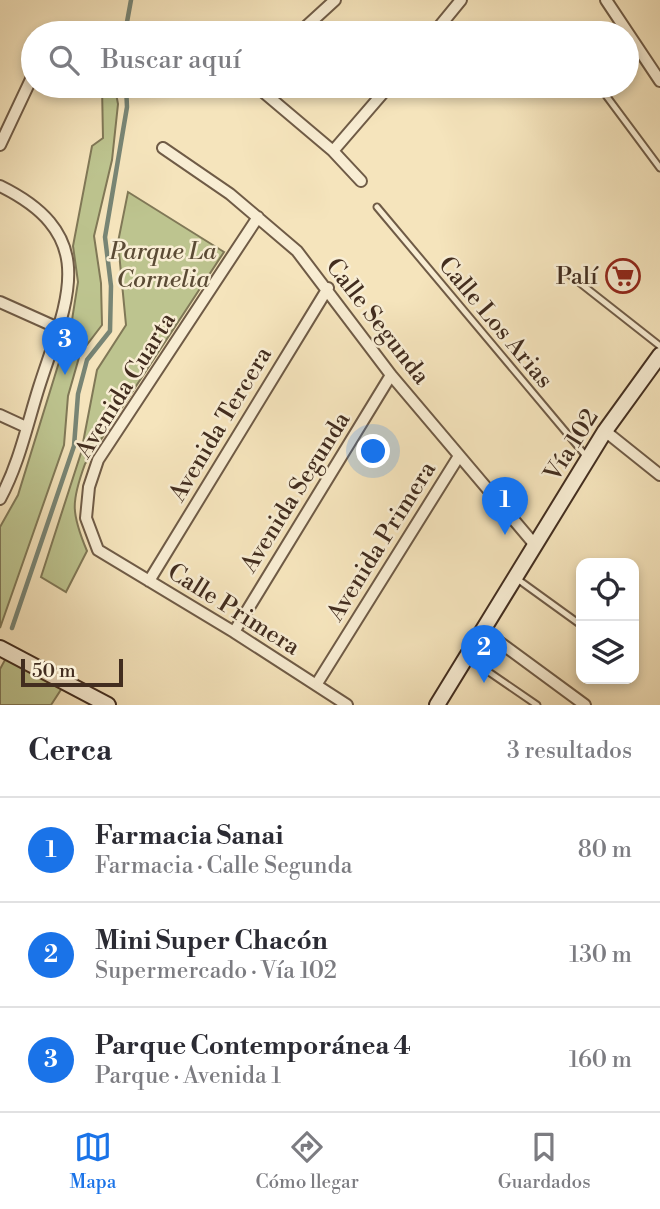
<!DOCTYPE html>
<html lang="es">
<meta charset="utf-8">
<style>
:root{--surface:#fff;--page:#f2f2f3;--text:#2b2b33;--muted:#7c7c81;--line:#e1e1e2;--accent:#1a73e8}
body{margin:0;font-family:"Libre Bodoni",serif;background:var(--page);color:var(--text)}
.controls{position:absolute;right:21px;bottom:21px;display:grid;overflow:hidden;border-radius:14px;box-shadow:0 4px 10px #0003}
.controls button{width:63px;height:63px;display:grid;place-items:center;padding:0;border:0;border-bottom:2px solid var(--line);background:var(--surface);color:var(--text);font:35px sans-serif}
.scale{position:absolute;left:21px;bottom:18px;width:102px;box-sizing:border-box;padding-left:7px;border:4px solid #422d1f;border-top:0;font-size:19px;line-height:24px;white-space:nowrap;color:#422d1f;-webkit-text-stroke:5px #f8edd3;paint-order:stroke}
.you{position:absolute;left:374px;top:452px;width:24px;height:24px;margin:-18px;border:5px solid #fff;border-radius:50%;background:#1a73e8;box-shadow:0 0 0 10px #1a73e833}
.badge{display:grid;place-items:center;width:46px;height:46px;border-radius:50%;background:var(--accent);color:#fff;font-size:23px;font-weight:700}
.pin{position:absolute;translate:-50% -58px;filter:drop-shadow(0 2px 4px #0008)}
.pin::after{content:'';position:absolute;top:37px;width:24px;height:21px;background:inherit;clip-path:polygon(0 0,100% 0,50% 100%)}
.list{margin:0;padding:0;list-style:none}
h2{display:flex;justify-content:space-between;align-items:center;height:91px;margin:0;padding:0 28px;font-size:30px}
h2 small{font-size:23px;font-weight:400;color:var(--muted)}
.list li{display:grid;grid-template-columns:46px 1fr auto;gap:21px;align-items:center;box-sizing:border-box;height:105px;padding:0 28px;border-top:2px solid var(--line)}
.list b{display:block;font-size:26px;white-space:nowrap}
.list p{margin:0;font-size:23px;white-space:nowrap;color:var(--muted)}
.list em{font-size:23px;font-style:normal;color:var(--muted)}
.icon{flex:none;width:38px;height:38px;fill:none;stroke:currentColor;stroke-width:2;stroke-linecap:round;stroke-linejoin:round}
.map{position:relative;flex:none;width:660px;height:705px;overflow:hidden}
.search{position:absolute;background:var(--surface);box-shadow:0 4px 10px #0003;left:21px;right:21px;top:21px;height:77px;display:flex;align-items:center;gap:18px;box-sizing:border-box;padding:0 24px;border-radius:38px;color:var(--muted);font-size:26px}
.sheet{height:406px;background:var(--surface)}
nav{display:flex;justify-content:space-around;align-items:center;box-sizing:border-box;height:98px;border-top:2px solid var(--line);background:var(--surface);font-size:19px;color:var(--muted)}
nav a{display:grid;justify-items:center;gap:4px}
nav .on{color:var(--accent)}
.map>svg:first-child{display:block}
.green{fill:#bdc48f;stroke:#807857;stroke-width:2}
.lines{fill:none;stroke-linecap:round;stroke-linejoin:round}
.stream{stroke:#788575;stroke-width:4.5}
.lane-casing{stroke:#6f5b46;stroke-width:9}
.street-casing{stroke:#6f5b46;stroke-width:14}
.secondary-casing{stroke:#422d1f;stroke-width:18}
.lane{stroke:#f8edd3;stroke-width:5}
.street{stroke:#f8edd3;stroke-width:10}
.secondary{stroke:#f8edd3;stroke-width:14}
.labels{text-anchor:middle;stroke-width:5;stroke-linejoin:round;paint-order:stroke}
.park-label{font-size:24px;font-style:italic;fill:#5b4b35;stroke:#f8edd3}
.poi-label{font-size:24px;fill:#422d1f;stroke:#f8edd3;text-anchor:end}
.street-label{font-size:24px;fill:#422d1f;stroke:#f8edd3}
</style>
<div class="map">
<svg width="660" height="705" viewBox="0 0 660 705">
<rect width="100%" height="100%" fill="#f5e4bc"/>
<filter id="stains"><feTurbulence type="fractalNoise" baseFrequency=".00286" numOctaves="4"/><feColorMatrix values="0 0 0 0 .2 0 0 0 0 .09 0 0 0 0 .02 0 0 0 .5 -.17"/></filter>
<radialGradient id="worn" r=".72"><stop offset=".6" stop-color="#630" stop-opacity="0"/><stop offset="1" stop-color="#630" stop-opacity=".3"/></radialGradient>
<!-- green -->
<path class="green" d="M102 86 115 88 118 104 112 160 94 236 101 283 102 325 80 354 68 396 64 445 0 628V527L18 495 72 320 78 282 73 246 92 146 103 138Z
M128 192 224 252 85 464C71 502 71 513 87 551L66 592 41 577 81 453 97 370 126 325 118 242Z
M6 658 62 688 51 705H0V669Z"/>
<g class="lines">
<!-- stream -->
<path class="stream" d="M125 33 131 0
M12 628 74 446 78 394 87 360 110 331 111 286 105 237 127 107 126 86"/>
<!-- lane casing -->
<g class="lane-casing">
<path id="lane" d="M599 86 660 168
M377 207 586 456
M566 272 660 346
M516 578 581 625
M467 657 537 705"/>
</g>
<!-- street casing -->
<g class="street-casing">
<path id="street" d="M606 0 660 81
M299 33 335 0
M434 33 461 0
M261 86 262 91 333 151 361 181
M0 145 33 75
M163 148 230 194 297 251 391 375 535 545
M333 151 389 86
M0 186C102 236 67 300 39 387 27 425 19 464 0 499
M258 217 98 460 89 487 86 518 98 550 234 632 347 705
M0 302 58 328
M0 415 26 427
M605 431 660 475
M149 581 328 288
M483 630 585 705
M234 632 391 375
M316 685 459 456"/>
</g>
<!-- secondary casing -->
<g class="secondary-casing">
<path id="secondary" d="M0 648 108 705
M437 705 605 431 660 355"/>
</g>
<!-- lane -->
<use href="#lane" class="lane"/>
<!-- street -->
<use href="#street" class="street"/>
<!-- secondary -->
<use href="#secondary" class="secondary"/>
</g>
<!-- icons -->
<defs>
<g id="supermarket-ring" transform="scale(1.75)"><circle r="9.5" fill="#f8edd3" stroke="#8f2418" stroke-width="1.5"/><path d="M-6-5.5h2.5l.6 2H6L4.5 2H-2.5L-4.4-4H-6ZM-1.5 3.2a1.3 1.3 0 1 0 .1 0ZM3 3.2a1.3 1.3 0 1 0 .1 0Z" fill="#8f2418"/></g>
</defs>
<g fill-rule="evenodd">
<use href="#supermarket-ring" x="623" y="276"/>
</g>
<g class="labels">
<!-- park labels -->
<g class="park-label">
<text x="163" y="259">Parque La<tspan x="163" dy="28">Cornelia</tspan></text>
</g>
<!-- poi labels -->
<g class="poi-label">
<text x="598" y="284">Palí</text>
</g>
<!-- street labels -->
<g class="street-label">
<text transform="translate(378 321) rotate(52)" y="8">Calle Segunda</text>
<text transform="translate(496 322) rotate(50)" y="8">Calle Los Arias</text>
<text transform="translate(125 385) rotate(-58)" y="8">Avenida Cuarta</text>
<text transform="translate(220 424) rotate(-59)" y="8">Avenida Tercera</text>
<text transform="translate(571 445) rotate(-58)" y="8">Vía 102</text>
<text transform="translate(295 492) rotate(-58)" y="8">Avenida Segunda</text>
<text transform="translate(381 541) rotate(-58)" y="8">Avenida Primera</text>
<text transform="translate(234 609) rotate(32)" y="8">Calle Primera</text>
</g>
</g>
<rect width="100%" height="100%" filter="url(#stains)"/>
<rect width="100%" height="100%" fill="url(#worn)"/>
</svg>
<div class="controls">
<button><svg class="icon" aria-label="locate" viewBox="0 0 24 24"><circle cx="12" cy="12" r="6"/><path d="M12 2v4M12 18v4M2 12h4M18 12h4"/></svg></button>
<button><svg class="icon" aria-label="layers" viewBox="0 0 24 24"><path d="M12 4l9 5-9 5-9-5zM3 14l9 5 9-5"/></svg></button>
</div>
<div class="scale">50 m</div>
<div class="you"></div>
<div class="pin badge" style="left:505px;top:535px">1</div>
<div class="pin badge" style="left:484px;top:683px">2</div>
<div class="pin badge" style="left:65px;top:375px">3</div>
<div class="search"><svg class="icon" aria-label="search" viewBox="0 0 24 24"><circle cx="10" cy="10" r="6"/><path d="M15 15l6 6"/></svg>Buscar aquí</div>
</div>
<section class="sheet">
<h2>Cerca<small>3 resultados</small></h2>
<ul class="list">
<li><span class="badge">1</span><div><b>Farmacia Sanai</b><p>Farmacia · Calle Segunda</p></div><em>80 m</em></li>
<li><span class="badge">2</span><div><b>Mini Super Chacón</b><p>Supermercado · Vía 102</p></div><em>130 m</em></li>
<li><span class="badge">3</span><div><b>Parque Contemporánea 4</b><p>Parque · Avenida 1</p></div><em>160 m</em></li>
</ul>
</section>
<nav>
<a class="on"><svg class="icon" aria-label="map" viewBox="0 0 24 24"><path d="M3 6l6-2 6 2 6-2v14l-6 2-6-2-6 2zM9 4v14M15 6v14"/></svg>Mapa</a>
<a><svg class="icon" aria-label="directions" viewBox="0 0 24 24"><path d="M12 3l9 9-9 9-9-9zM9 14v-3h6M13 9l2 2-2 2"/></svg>Cómo llegar</a>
<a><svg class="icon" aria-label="saved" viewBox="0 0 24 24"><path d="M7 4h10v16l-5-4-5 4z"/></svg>Guardados</a>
</nav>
